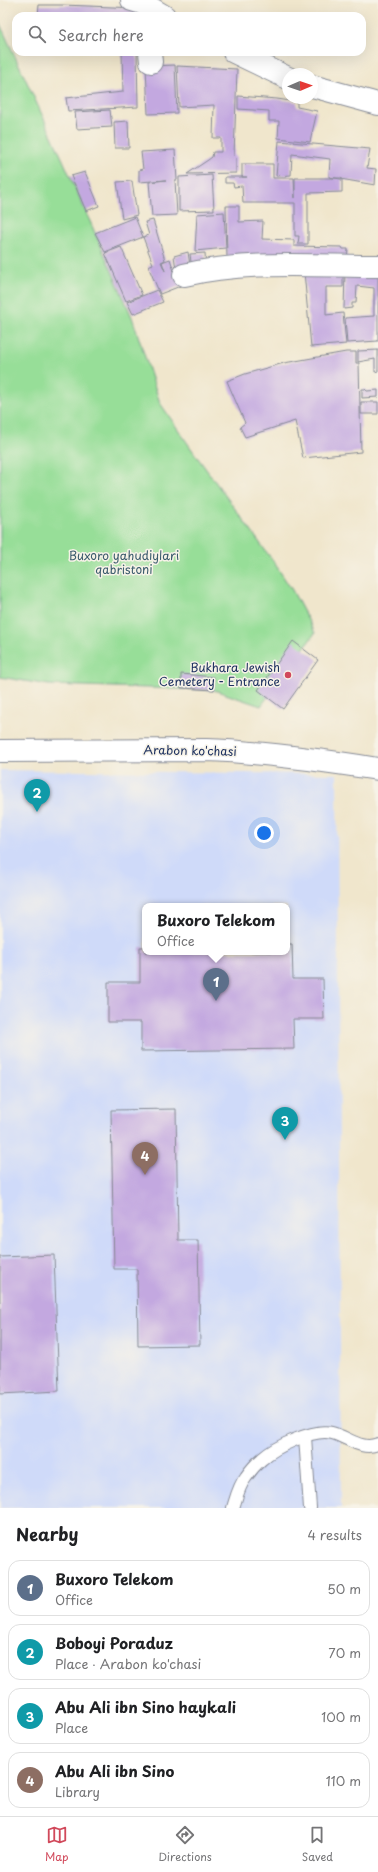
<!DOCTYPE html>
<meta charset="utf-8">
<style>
:root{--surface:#fff;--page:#f2f2f2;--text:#202124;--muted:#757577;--line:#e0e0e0;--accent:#d1495b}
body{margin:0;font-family:"Playpen Sans",sans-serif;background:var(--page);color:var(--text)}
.compass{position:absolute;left:282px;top:68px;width:36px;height:36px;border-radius:50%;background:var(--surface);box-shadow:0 4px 16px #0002;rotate:88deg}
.you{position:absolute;left:264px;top:833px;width:14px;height:14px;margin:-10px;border:3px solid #fff;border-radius:50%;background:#1a73e8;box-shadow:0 0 0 6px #1a73e833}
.badge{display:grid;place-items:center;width:26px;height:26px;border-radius:50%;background:var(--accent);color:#fff;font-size:13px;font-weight:700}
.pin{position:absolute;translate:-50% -33px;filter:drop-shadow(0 1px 2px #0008)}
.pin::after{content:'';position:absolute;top:21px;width:14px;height:12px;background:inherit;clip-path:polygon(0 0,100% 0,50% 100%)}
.popup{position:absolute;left:142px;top:903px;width:148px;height:52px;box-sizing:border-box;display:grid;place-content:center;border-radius:8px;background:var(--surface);filter:drop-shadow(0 1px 3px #0005);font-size:13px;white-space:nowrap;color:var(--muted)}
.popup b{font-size:15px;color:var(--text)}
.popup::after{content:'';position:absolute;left:50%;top:100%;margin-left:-8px;border:8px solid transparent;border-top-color:var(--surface)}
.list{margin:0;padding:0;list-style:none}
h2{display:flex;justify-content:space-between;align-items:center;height:52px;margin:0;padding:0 16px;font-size:17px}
h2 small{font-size:13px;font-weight:400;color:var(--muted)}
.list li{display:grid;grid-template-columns:26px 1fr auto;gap:12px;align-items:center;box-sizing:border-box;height:56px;margin:0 8px 8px;padding:0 8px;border:1px solid var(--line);border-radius:12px}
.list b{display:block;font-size:15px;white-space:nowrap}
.list p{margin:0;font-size:13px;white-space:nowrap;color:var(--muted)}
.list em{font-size:13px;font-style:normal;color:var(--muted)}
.icon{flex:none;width:22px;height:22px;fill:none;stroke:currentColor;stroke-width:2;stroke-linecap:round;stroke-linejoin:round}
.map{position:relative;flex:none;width:378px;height:1508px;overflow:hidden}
.search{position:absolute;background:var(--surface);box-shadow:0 4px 16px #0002;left:12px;right:12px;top:12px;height:44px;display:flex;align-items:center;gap:10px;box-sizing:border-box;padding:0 14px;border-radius:12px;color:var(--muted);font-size:15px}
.sheet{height:308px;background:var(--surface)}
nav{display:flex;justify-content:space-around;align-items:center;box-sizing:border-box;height:56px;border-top:1px solid var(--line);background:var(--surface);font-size:11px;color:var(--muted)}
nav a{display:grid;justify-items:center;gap:2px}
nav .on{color:var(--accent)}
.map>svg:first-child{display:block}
.built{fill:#cfdaf9;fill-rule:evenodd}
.green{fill:#97de98;stroke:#59867b}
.building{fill:#c3a8e0}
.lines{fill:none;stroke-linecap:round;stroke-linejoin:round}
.service-casing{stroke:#868a95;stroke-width:14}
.minor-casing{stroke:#868a95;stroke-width:24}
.service{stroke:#fff;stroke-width:12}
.minor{stroke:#fff;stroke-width:22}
.poi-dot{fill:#d1495b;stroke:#f7f3e8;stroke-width:1.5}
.labels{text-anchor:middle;stroke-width:3;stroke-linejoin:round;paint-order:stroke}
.park-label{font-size:12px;fill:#3a5b6c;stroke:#f7f3e8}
.poi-label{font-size:12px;fill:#1b2f5e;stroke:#f7f3e8;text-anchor:end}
.street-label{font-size:12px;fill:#1b2f5e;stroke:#f7f3e8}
</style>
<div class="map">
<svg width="378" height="1508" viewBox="0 0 378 1508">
<rect width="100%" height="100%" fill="#f7f3e8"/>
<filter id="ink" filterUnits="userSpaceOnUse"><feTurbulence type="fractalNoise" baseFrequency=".025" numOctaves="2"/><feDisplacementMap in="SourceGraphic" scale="8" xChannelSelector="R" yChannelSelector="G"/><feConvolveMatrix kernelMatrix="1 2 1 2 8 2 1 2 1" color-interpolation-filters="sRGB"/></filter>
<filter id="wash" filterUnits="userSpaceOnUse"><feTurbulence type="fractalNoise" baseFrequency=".012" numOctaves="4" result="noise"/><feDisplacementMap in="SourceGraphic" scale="16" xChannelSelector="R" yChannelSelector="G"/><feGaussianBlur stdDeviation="0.9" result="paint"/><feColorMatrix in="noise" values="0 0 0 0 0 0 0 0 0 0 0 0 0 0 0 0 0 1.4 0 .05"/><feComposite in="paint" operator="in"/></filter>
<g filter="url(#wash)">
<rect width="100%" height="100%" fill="#f0e6cc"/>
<!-- built -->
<path class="built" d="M0 770 337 774 341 1508H0ZM145 906H287V952H145Z"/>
<!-- green -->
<path class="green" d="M0 24 63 160 132 317 160 403 195 454 273 561 292 590 315 633 261 706 214 690 49 685 0 677Z"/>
<g id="blocks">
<!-- building -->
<path class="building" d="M39 5H63L137 8V16H38Z
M122 52H137L138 107 68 111 66 98 123 92Z
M175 65 177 113 148 114 146 66Z
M177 66 237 69 234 156 236 158V173L187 174 208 160 212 157 213 152H221V138H213L214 105 179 107Z
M238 96 277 99 297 102V107L317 111 310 142 278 138 279 121H269V111L238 109Z
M110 110 112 127 77 129 75 112Z
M128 121 129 148H115L114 122Z
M279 141 370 149 367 168 376 169 375 185 329 177 330 159 292 154 291 175 276 176Z
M175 150 177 180H175L177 215 152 216 149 182 166 180 139 182V170L143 169 141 152Z
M242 164H273V178H294L295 198V178H342V192L308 193V244H298L299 236H295V203H243L242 186 234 187 233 183H225V177H247H242Z
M85 172 99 206 86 211 71 176Z
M212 175 214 210 179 211V177Z
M132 181 137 215 122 219 117 182Z
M226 206H239V222L263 221 262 239 294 240V246L342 247 343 249H348L347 259H227Z
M224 212 226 248 195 251 197 214Z
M135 217 143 237 105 252 95 233Z
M153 220 165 260 161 262 165 271 162 262 170 259 174 271 183 285 160 294 148 266 153 264 143 237 149 235 145 222Z
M121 247 142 295 126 301 105 253Z
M188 252 190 266 176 269 174 256Z
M205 253 206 268 192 270 190 254Z
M343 271V287H326V315L343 313 346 344 311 347 304 272Z
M345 272 378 273V341L347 343 345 318 374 316V288L357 286 356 303H352V308L344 309Z
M157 290 163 302 133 314 127 302Z
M378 350V371L375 372V359L358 362V351Z
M346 352H356V363H359L361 452 303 458 295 421 245 437 240 427 245 423 227 381 245 374 284 363Z
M362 389H365L367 391 378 390V397L362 398Z
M361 402H378V414H361Z
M293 641 318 660 283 709 258 690Z
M181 674 214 677V690L181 688Z
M287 944H292L293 979H323L324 1019H293L294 1049 141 1051V1022H108V982H140V947H145V952H287Z
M176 1109 178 1240H198L200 1345 138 1346 137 1269H114L111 1110Z
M54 1255 59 1391 0 1394V1257Z"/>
</g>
</g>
<g filter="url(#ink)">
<use href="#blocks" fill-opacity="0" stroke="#868a95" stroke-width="1"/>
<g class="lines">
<!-- service casing -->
<g class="service-casing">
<path id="service" d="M305 1437 310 1508
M233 1508C236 1498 239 1485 246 1477 250 1471 256 1464 262 1459 275 1447 314 1428 332 1433 348 1437 361 1451 378 1444"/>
</g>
<!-- minor casing -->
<g class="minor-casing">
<path id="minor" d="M132 0 142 3 164 16
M150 52 151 62
M234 52 288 78
M312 86 378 104
M184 275C244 260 316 266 378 266
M0 751 206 750C264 752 321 760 378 769"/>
</g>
<!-- service -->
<use href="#service" class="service"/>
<!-- minor -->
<use href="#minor" class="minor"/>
</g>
</g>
<!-- markers -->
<circle class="poi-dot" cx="288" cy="675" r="4"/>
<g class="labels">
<!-- park labels -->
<g class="park-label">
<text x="124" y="560">Buxoro yahudiylari<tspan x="124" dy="14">qabristoni</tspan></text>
</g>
<!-- poi labels -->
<g class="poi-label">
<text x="280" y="672">Bukhara Jewish<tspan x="280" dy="14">Cemetery - Entrance</tspan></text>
</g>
<!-- street labels -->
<g class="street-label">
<text transform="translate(190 751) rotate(1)" y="4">Arabon ko'chasi</text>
</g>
</g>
</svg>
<svg class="compass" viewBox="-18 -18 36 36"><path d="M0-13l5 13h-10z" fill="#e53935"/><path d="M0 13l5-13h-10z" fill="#757577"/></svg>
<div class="you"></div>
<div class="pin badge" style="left:216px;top:1001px;background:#5c6f8a">1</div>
<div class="popup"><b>Buxoro Telekom</b>Office</div>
<div class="pin badge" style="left:37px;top:812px;background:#0f9aa8">2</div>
<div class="pin badge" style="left:285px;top:1140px;background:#0f9aa8">3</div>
<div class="pin badge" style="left:145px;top:1175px;background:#8d6e63">4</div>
<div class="search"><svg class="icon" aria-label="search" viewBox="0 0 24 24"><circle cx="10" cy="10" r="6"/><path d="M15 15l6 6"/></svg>Search here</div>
</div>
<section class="sheet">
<h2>Nearby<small>4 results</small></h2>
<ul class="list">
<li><span class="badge" style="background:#5c6f8a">1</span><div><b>Buxoro Telekom</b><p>Office</p></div><em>50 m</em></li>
<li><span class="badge" style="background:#0f9aa8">2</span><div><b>Boboyi Poraduz</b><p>Place · Arabon ko'chasi</p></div><em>70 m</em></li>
<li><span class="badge" style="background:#0f9aa8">3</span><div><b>Abu Ali ibn Sino haykali</b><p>Place</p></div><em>100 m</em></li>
<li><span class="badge" style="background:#8d6e63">4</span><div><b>Abu Ali ibn Sino</b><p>Library</p></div><em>110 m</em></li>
</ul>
</section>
<nav>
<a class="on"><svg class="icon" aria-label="map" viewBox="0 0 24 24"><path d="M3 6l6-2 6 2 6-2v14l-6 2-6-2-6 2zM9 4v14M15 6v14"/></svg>Map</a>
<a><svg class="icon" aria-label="directions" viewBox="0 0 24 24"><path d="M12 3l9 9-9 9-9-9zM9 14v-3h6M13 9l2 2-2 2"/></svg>Directions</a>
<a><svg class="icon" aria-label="saved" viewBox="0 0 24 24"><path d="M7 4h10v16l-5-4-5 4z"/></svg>Saved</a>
</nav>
